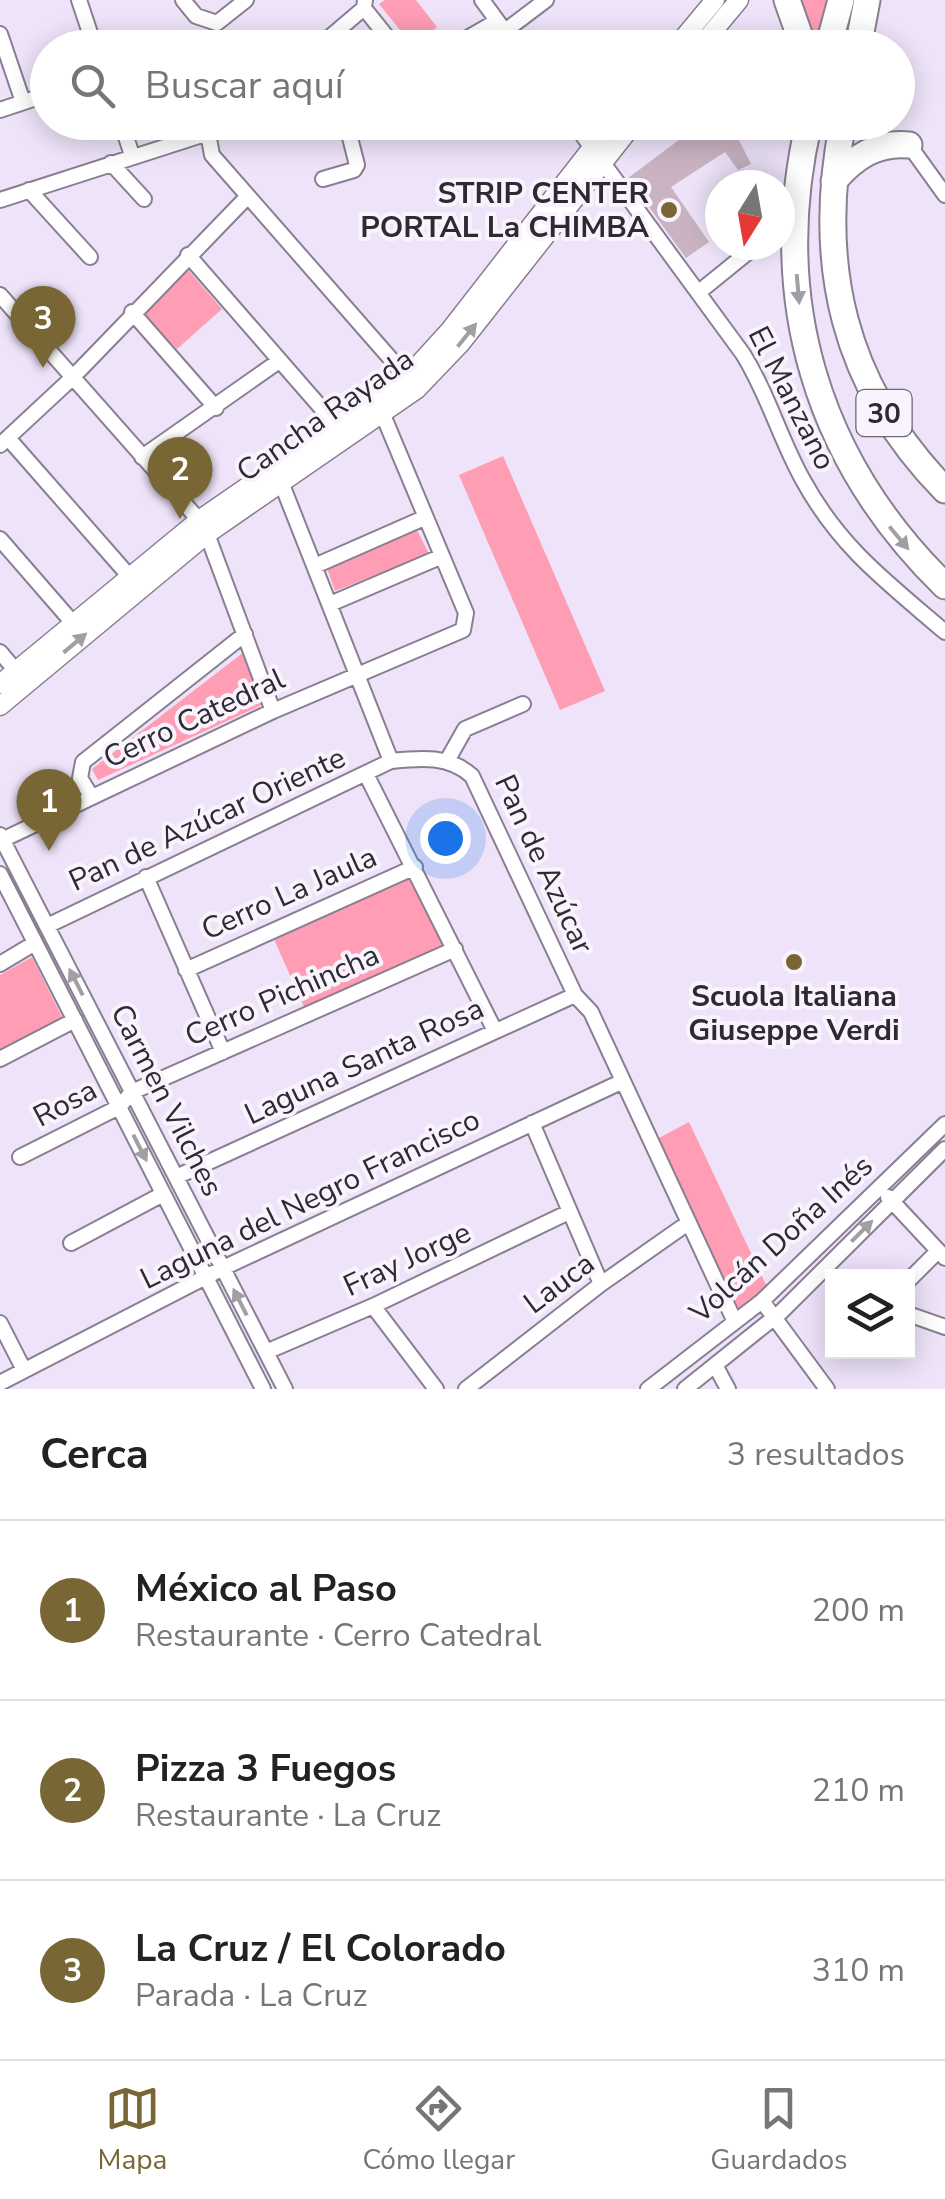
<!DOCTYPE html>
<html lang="es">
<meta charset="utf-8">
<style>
:root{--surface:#fff;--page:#f6f6f6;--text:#222;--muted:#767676;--line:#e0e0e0;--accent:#796635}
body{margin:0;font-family:"Nunito Sans",sans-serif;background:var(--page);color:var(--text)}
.controls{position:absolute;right:30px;bottom:30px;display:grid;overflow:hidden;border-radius:0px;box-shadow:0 5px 25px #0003}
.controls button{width:90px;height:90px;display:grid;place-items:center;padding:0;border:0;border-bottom:2px solid var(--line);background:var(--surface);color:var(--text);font:50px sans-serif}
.compass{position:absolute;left:705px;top:170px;width:90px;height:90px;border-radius:50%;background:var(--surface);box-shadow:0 5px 25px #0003;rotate:191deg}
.you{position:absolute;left:445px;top:838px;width:35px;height:35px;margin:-25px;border:8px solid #fff;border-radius:50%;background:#1a73e8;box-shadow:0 0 0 15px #1a73e833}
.badge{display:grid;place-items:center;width:65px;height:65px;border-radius:50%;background:var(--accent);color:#fff;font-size:32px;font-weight:700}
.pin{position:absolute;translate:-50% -82px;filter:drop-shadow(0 2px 5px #0008)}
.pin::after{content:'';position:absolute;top:52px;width:35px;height:30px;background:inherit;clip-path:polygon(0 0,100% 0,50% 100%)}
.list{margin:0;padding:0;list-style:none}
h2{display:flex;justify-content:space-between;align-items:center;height:130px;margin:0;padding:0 40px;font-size:42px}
h2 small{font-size:32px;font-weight:400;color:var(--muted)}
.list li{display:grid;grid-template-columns:65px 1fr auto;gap:30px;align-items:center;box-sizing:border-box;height:180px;padding:0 40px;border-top:2px solid var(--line)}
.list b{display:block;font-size:38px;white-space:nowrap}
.list p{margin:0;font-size:32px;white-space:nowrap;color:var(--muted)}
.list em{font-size:32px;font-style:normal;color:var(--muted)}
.icon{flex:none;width:55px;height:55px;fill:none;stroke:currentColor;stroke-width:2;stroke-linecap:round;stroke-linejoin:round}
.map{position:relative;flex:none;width:945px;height:1389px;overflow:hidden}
.search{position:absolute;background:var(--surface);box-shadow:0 5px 25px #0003;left:30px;right:30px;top:30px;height:110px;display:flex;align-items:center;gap:25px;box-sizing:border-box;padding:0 35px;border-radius:55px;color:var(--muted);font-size:38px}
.sheet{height:670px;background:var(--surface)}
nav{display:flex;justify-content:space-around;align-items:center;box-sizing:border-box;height:140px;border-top:2px solid var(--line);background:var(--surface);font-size:28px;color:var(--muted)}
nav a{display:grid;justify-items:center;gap:5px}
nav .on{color:var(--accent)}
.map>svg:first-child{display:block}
.green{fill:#fe9db3}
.building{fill:#c9b3c2}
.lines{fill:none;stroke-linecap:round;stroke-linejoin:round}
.minor-casing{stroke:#897e92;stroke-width:18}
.tertiary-casing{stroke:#897e92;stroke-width:21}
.trunk-casing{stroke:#897e92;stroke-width:29}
.minor{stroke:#fff;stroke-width:14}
.tertiary{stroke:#fff;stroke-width:18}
.trunk{stroke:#fff;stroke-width:25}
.oneway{fill:#a19fa3}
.poi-dot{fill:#796635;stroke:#f8f3fc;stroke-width:4}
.labels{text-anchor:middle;stroke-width:8;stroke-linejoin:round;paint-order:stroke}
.shield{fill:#f8f3fc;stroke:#6b666f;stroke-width:2.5}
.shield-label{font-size:28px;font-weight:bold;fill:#2e2a32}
.poi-label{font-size:30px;font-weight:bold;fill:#2e2a32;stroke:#f8f3fc;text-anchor:end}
.street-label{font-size:30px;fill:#2e2a32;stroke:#f8f3fc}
</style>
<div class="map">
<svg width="945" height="1389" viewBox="0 0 945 1389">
<rect width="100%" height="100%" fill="#eee3f9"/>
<!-- green -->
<path class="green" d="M385 0H416L437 27 413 46 379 4Z
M798 0H834L816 47Z
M188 270 222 309 177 349 143 316Z
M503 456 605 691 560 710 459 475Z
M417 530 429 554 335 591 327 568Z
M244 652 264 704 98 780 92 769Z
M412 875 446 946 305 1009 273 937Z
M32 957 62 1017 0 1050V975Z
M689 1122 768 1289 740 1311 657 1139Z"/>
<!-- building -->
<path class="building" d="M703 122H730L751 164 738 170 725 152 671 187 709 242 686 258 628 178Z"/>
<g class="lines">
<!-- minor casing -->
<g class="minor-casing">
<path id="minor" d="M79 0 95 48
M183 0 196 16 217 23 246 0
M365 0 364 8 396 48
M482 0 517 48
M505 31 546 0
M0 34 23 102
M317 48 364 8
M450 48 497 21
M0 110 48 94
M121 122 132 155
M573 122 743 354C768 394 780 439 803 480 840 548 888 583 945 632
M208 133 212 155 411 382
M909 145 945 195
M111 163 144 199
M323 179 354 170 357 165 346 122
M29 190 90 257
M0 200 208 133 232 122
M188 255 337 426
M699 292 757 245
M0 295 199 520 207 534 273 711
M132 312 216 408
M8 438 130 577
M0 445 71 379 248 196
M142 457 279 361
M281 482 391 761
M0 539 73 623
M317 565 424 518
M330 604 440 557
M0 652 16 671
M447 761 465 729 523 704
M366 774 495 1031
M91 796 80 778 83 762 245 634
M0 835 285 1389
M2 840 273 711 463 630 466 613 383 415
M0 874 263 1389
M146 877 223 1052
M47 926 391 761C421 758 449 755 472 776L575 995 591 1012 735 1322
M0 964 35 943
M186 970 415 867
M0 1059 75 1020
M532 1123 601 1284
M20 1157 119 1107 132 1092 455 949
M176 1177 575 995
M888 1197 945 1258
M71 1243 163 1194
M908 1281 938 1251
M762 1301 827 1389
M373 1306 436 1389
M908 1314 945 1327
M0 1323 24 1370
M266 1352 373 1306 569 1212
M715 1365 728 1389
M0 1383 223 1268 621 1082
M466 1389 601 1284 688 1223
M648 1389 762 1301 945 1124
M685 1389 781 1312 945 1149"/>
</g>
<!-- tertiary casing -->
<g class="tertiary-casing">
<path id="tertiary" d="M675 48 715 0
M699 48 739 0
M0 684 199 520 388 390 420 363 450 330 612 122
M0 706 207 534 417 389 461 343 635 122"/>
</g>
<!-- trunk casing -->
<g class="trunk-casing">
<path id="trunk" d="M787 0 804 48
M828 48 841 0
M858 48 867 0
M809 122C768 298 816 460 945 586
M843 122C815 264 843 386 945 490
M834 181C854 157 877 142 909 145"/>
</g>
<!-- minor -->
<use href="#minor" class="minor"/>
<!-- tertiary -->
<use href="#tertiary" class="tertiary"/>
<!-- trunk -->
<use href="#trunk" class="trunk"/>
</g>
<!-- one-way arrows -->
<defs><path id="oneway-solid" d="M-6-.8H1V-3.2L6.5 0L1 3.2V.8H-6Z" transform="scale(2.5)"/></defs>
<g class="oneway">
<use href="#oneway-solid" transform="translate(798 289) rotate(85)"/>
<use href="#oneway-solid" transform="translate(467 335) rotate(-51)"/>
<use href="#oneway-solid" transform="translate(899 538) rotate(50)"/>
<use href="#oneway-solid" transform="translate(75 643) rotate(-40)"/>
<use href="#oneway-solid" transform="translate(76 982) rotate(-117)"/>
<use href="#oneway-solid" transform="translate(140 1148) rotate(63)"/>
<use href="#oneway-solid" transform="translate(862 1231) rotate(-45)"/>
<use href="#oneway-solid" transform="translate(240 1302) rotate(-117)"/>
</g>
<!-- markers -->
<g class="poi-dot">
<circle cx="669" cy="210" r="10"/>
<circle cx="794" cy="962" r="10"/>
</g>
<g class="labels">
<!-- shield labels -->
<rect class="shield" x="856.5" y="390" width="55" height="46" rx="8"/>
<g class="shield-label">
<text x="884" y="423">30</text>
</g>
<!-- poi labels -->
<g class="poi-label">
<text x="649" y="203">STRIP CENTER<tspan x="649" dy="34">PORTAL La CHIMBA</tspan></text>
<text x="794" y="1006" text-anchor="middle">Scuola Italiana<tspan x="794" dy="34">Giuseppe Verdi</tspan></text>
</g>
<!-- street labels -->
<g class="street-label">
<text transform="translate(792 398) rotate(63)" y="10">El Manzano</text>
<text transform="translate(325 415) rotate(-35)" y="10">Cancha Rayada</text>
<text transform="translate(194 718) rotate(-25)" y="10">Cerro Catedral</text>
<text transform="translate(207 819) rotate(-25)" y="10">Pan de Azúcar Oriente</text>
<text transform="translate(544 864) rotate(65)" y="10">Pan de Azúcar</text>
<text transform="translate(289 893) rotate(-24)" y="10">Cerro La Jaula</text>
<text transform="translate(282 995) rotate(-24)" y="10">Cerro Pichincha</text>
<text transform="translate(364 1061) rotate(-25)" y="10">Laguna Santa Rosa</text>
<text transform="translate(167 1100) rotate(63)" y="10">Carmen Vilches</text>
<text transform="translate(65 1103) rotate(-28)" y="10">Rosa</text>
<text transform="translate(310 1199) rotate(-26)" y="10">Laguna del Negro Francisco</text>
<text transform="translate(781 1239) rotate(-42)" y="10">Volcán Doña Inés</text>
<text transform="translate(407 1259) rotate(-25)" y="10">Fray Jorge</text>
<text transform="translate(559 1283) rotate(-37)" y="10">Lauca</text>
</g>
</g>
</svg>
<div class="controls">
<button><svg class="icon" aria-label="layers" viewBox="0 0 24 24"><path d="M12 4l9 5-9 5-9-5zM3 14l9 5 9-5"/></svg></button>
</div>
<svg class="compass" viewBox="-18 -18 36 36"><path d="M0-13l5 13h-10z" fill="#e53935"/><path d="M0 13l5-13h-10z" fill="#767676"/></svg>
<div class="you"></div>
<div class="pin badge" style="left:49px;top:851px">1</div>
<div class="pin badge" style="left:180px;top:519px">2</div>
<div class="pin badge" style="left:43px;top:368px">3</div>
<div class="search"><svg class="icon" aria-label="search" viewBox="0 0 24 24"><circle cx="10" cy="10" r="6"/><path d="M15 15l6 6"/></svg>Buscar aquí</div>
</div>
<section class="sheet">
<h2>Cerca<small>3 resultados</small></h2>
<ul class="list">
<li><span class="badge">1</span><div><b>México al Paso</b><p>Restaurante · Cerro Catedral</p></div><em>200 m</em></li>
<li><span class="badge">2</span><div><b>Pizza 3 Fuegos</b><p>Restaurante · La Cruz</p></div><em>210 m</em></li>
<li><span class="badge">3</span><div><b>La Cruz / El Colorado</b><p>Parada · La Cruz</p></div><em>310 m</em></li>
</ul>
</section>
<nav>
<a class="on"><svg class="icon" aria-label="map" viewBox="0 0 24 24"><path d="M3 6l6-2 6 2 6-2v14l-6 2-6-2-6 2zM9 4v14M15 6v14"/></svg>Mapa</a>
<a><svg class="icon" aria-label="directions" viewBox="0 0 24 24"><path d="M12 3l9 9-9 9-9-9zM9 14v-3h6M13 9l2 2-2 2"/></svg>Cómo llegar</a>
<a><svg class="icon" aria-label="saved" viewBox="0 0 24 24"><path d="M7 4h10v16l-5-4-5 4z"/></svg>Guardados</a>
</nav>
